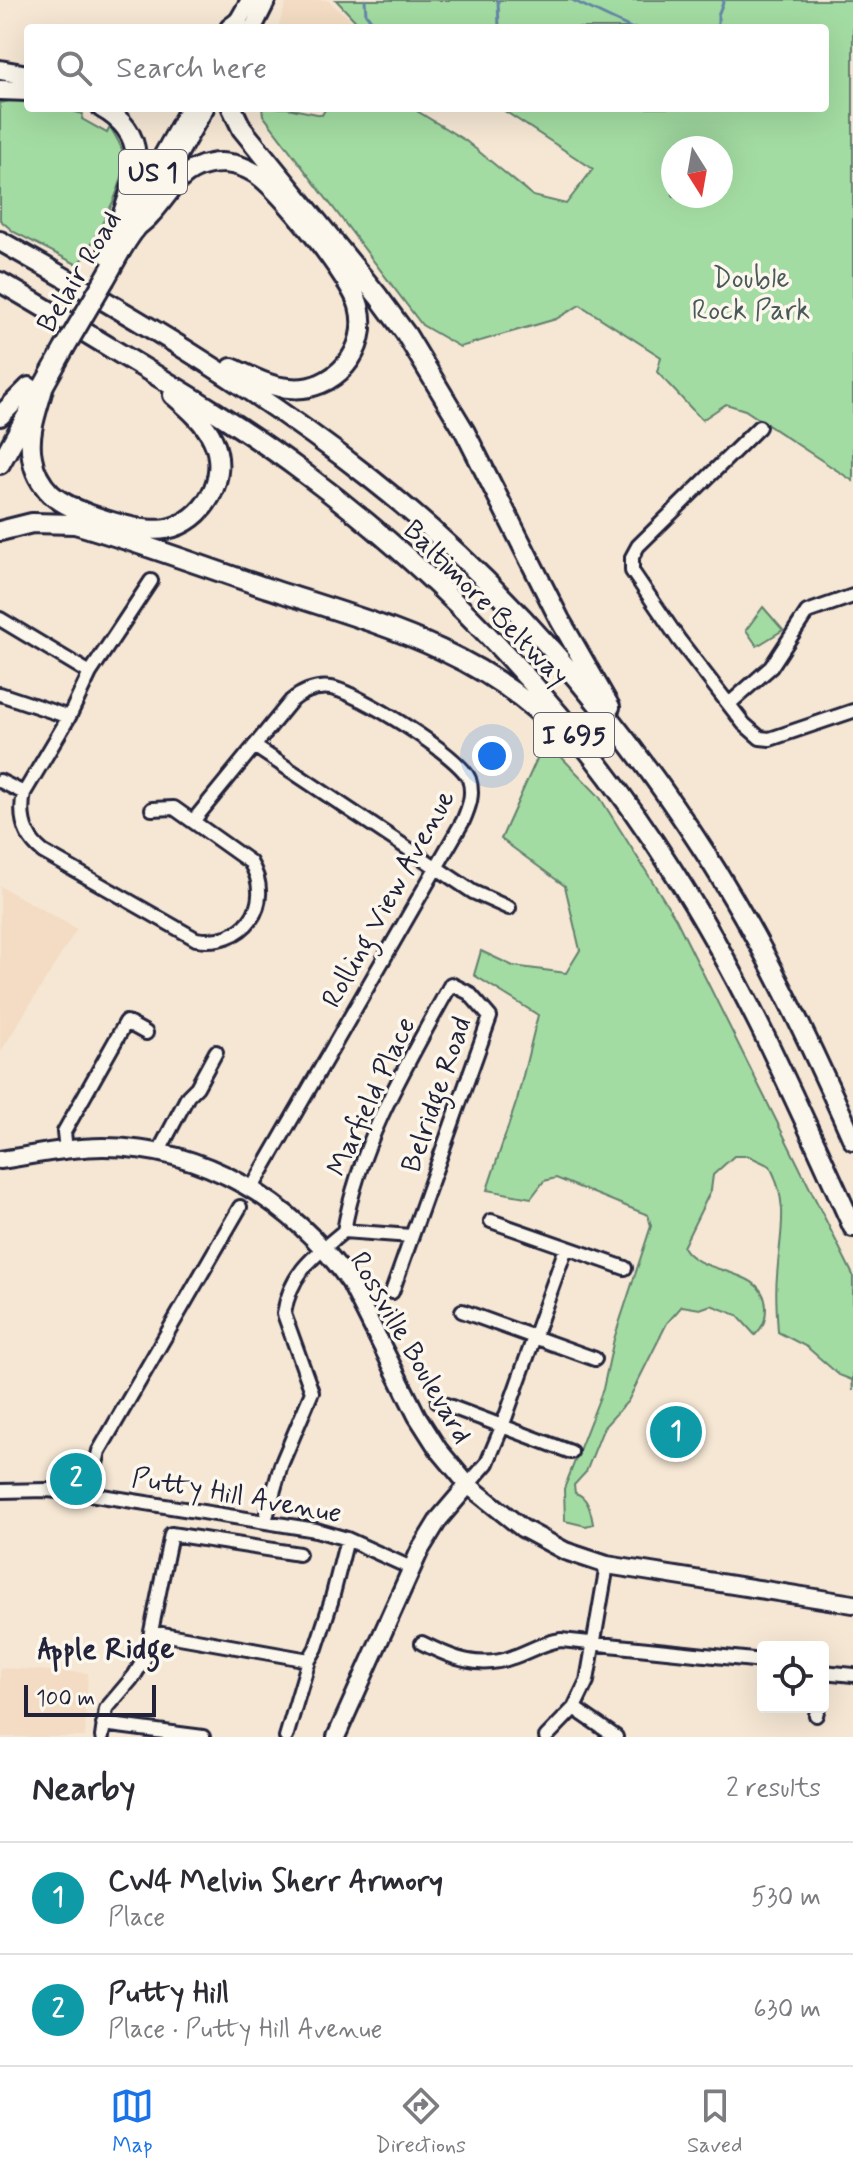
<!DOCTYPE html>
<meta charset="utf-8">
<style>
:root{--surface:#fff;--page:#f7f7f7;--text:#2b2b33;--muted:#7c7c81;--line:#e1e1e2;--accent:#1a73e8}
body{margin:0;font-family:Mynerve,sans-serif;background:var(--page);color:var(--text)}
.controls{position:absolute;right:24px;bottom:24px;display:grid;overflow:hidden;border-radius:8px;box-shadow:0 8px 32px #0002}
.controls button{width:72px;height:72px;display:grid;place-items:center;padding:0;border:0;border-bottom:2px solid var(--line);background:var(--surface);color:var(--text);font:40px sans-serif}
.compass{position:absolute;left:661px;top:136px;width:72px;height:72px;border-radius:50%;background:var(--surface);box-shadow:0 8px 32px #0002;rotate:169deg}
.scale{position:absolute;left:24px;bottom:20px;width:132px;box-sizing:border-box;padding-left:8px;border:4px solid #22223b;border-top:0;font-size:22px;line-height:28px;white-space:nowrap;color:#22223b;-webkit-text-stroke:6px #fbf7ec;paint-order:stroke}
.you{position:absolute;left:492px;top:756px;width:28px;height:28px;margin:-20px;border:6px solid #fff;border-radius:50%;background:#1a73e8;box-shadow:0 0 0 12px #1a73e833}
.badge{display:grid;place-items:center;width:52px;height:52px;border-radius:50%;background:var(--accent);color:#fff;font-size:26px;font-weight:700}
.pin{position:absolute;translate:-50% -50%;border:4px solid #fff;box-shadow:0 2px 8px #0006}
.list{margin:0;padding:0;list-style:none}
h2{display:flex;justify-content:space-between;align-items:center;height:104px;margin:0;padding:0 32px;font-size:34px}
h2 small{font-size:26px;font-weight:400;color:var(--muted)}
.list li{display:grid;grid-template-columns:52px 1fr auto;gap:24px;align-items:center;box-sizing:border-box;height:112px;padding:0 32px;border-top:2px solid var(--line)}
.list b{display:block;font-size:30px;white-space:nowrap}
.list p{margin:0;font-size:26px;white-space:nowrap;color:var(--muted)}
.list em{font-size:26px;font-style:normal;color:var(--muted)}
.icon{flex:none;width:44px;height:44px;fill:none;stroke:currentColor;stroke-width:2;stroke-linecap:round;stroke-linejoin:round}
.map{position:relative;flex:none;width:853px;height:1737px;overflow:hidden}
.search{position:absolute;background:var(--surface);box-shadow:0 8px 32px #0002;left:24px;right:24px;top:24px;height:88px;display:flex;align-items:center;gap:20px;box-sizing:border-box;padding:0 28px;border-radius:8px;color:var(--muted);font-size:30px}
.sheet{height:328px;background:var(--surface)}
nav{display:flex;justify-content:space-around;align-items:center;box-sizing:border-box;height:112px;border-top:2px solid var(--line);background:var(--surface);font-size:22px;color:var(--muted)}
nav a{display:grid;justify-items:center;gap:4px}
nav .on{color:var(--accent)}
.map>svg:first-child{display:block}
.built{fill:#f3dcc3}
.green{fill:#a3dca2;stroke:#627f6e;stroke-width:2;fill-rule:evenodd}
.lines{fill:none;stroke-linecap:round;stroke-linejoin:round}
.stream{stroke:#6587a8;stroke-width:3}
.minor-casing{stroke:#22223b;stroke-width:18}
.major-casing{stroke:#22223b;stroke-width:22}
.highway-casing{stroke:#22223b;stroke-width:24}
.minor{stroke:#fbf7ec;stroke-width:12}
.major{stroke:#fbf7ec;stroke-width:16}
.highway{stroke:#fbf7ec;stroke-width:18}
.highway-bridge-casing{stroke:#22223b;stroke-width:24;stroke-linecap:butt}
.highway-bridge{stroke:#fbf7ec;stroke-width:18}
.labels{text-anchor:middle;stroke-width:7;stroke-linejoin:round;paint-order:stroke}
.shield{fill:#fbf7ec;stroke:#636270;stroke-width:2}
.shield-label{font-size:26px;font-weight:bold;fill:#22223b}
.street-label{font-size:28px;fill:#22223b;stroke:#fbf7ec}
.park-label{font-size:28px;fill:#495a5a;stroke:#fbf7ec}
.neighbourhood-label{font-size:30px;font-weight:bold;fill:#22223b;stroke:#fbf7ec}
</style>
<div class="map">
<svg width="853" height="1737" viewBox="0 0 853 1737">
<rect width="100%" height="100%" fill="#f6e7d4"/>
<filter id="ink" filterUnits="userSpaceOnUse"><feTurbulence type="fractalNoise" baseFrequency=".0125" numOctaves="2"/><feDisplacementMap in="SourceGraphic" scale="16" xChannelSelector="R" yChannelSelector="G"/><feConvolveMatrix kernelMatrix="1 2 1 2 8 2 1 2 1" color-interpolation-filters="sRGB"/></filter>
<g filter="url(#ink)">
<!-- built -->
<path class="built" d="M287 0H327L362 28H278Z
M0 886 77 929 0 1053Z
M0 1668 88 1673 85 1737H0Z"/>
<!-- green -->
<path class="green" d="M336 0H853V481L745 410 726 404 702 420 657 372 661 357 580 305 556 319 460 347 422 325 263 115 262 108H287L322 115 326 108H412L466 141 533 196 566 204 593 169 500 108H825V28H362ZM673 148H721V196H673Z
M14 100 28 102V108H61L83 114 82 119 107 133 110 127C116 137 125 150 124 163 124 190 96 233 84 258L76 264 14 232 0 220V103Z
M763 607 783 630 757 646 746 630Z
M548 743 599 796 676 919 853 1275V1391L852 1380 839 1375 807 1347 778 1332C777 1314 775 1294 777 1276 780 1232 790 1207 770 1166L749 1156H734L713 1175 711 1190 683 1247C700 1277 764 1265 766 1307 766 1319 764 1326 755 1335L737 1315 711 1305 700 1309 682 1306 667 1323 628 1401 604 1427 586 1472 574 1485 575 1493C588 1496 591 1512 593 1524L586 1526 565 1521 564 1489 603 1389 614 1339 651 1226 648 1215 556 1178 544 1181 531 1198 487 1190 517 1100 538 1015 474 975 481 951 513 966 566 973 580 950 565 886 501 839 540 752Z"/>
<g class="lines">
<!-- stream -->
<path class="stream" d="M365 0 366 14 377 28
M498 0 499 28
M572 0 631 28
M718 28V15L724 0"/>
<!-- minor casing -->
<g class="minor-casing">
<path id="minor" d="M759 427 638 546 632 557V571L679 640 744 724 760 738 770 739 853 711
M151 581 90 673 69 717 24 793C19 817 24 837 43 852L196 939C243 947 276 905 250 862L174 808 152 809
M0 619 90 673
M0 694 69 717
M729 704 771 667 807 612 853 596
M254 746 473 892 509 908
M0 781 24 793
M194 820 291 701C302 692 316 686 331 688 357 692 459 755 469 779 474 794 469 807 463 821L252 1188
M66 1150 64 1132 126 1022 146 1033
M158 1153 188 1096 197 1087 216 1052
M491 1221 625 1268
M344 1231C359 1143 408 1062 451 984L469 993 490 1017 392 1292
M462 1311 595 1359
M438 1402 571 1452
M468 1485 487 1463 502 1427 566 1248
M0 1491 47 1490 89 1494 316 1530 347 1539 411 1568
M89 1494 99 1451 240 1207
M265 1521 281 1465 312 1392 284 1314C290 1273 314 1256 344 1231L411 1236
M151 1632 309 1660
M422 1643C452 1658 480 1670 513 1657 530 1651 544 1642 561 1640L763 1661
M823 1672 853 1675
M574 1708 616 1737
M816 1715 818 1707
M103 1724 203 1737
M102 1737 106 1709 134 1676 146 1656 171 1534 299 1554
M286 1737 309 1660 316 1648 331 1602 347 1539
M546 1737 574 1708 587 1681 607 1565"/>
</g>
<!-- major casing -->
<g class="major-casing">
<path id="major" d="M234 28 250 0
M253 28 267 0
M145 213 205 108
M127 219 189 108
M0 1160C34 1155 69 1147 103 1147 204 1147 292 1201 350 1282L417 1416 438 1449 468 1485 522 1528 565 1551 607 1565 853 1604
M336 1737 420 1550 439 1519 468 1485"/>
</g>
<!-- highway casing -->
<g class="highway-casing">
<path id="highway" d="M230 28 238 22
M0 70 28 75
M0 90 28 91
M102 108C149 134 138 172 123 213 117 229 116 239 107 254
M232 108 242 129 378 296 406 334 465 432 560 620 610 707
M0 241C128 313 255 387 370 478 501 581 614 711 704 851 763 942 809 1041 853 1140
M105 279C115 262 124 242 137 227 141 223 146 220 150 215 166 199 175 177 197 168 216 160 237 162 255 173 279 187 351 278 359 306 371 350 334 393 289 388 269 387 250 376 232 368
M0 282C42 306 83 331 124 356 184 392 244 428 300 470 447 579 575 716 673 871 745 983 798 1106 853 1227
M44 385C38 408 27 434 32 457 34 471 41 484 51 494 71 512 139 534 166 529 205 522 230 477 213 440 205 422 188 408 173 395
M0 416 29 387
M0 464 64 349
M0 531 32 523 75 524C138 542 199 565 261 586 367 621 481 648 560 733"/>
</g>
<!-- minor -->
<use href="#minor" class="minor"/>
<!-- major -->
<use href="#major" class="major"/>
<!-- highway -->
<use href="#highway" class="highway"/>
<!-- highway-bridge casing -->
<g class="highway-bridge-casing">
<path id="highway-bridge" d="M64 349 105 279"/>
</g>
<!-- highway-bridge -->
<use href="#highway-bridge" class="highway-bridge"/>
</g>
</g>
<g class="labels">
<!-- shield labels -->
<g class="shield">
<rect x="119" y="150" width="68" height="44" rx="6"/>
<rect x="534" y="713" width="80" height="44" rx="6"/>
</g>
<g class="shield-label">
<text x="153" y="181">US 1</text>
<text x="574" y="744">I 695</text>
</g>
<!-- street labels -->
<g class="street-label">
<text transform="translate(78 271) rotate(-59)" y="10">Belair Road</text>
<text transform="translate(487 602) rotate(45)" y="10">Baltimore Beltway</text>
<text transform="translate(387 898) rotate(-61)" y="10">Rolling View Avenue</text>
<text transform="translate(435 1094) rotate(-71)" y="10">Belridge Road</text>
<text transform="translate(370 1096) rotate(-65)" y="10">Marfield Place</text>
<text transform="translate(412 1347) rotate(60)" y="10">Rossville Boulevard</text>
<text transform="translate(237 1494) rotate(10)" y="10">Putty Hill Avenue</text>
</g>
<!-- park labels -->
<g class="park-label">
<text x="751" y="287">Double<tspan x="751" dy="32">Rock Park</tspan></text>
</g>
<!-- neighbourhood labels -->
<g class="neighbourhood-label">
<text x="106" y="1658">Apple Ridge</text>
</g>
</g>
</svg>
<div class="controls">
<button><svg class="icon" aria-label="locate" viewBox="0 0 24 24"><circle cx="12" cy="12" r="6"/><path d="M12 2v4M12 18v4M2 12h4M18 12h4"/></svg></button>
</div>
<svg class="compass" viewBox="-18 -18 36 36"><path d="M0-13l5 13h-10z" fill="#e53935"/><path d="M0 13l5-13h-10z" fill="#7c7c81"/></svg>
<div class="scale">100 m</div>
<div class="you"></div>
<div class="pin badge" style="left:676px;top:1432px;background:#0f9aa8">1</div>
<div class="pin badge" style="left:76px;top:1479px;background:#0f9aa8">2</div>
<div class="search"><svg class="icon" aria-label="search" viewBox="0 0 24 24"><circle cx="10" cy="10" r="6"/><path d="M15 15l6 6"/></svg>Search here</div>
</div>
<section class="sheet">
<h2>Nearby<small>2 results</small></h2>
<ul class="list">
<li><span class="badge" style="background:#0f9aa8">1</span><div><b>CW4 Melvin Sherr Armory</b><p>Place</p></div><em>530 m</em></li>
<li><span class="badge" style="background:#0f9aa8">2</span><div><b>Putty Hill</b><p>Place · Putty Hill Avenue</p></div><em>630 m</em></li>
</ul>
</section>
<nav>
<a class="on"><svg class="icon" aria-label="map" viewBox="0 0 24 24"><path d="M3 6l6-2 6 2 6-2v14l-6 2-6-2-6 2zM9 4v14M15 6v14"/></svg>Map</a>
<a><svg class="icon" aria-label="directions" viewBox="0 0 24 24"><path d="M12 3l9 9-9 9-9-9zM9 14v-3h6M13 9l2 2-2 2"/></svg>Directions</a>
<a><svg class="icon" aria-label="saved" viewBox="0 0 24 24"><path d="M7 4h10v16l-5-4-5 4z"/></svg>Saved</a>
</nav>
